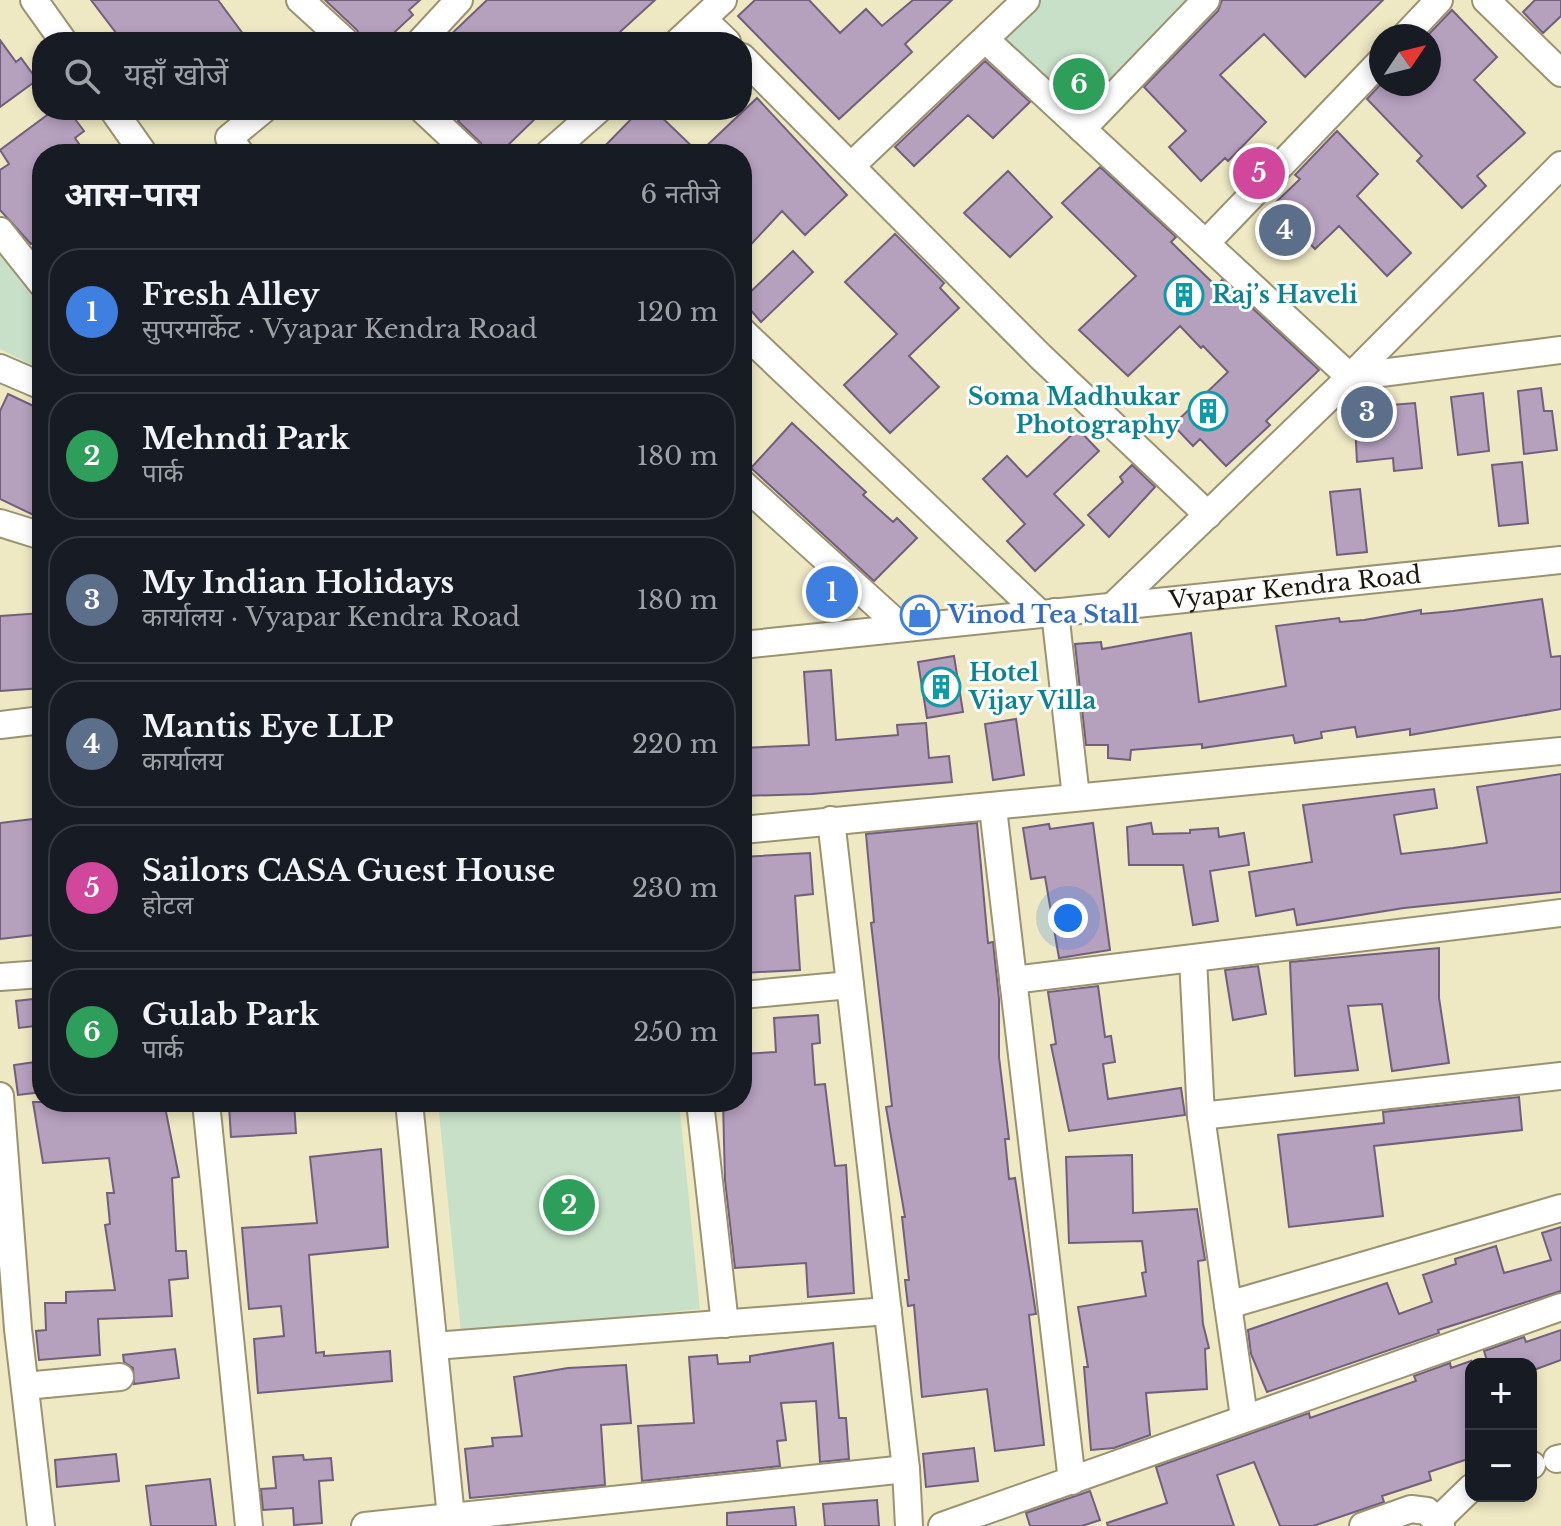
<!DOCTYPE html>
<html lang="hi">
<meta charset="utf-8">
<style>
:root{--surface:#171b24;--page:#20242c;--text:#f1f3f6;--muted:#9ea1a6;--line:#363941;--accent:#7c3aed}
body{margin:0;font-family:"Libre Baskerville","Noto Sans Devanagari",serif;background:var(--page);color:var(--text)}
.controls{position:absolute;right:24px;bottom:24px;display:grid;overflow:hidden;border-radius:16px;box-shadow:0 4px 12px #0003}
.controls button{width:72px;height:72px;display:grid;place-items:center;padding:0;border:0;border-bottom:2px solid var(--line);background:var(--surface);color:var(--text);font:40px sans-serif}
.compass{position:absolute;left:1369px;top:24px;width:72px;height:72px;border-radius:50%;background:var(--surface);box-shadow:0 4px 12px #0003;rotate:55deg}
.you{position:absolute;left:1068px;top:918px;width:28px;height:28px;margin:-20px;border:6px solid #fff;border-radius:50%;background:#1a73e8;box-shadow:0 0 0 12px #1a73e833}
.badge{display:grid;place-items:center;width:52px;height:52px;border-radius:50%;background:var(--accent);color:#fff;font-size:26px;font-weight:700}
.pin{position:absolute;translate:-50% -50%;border:4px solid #fff;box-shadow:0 2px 8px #0006}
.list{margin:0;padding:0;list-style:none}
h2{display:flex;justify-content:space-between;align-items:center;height:104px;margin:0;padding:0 32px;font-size:34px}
h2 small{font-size:26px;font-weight:400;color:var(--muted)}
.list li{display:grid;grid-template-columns:52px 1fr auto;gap:24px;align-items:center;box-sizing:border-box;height:128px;margin:0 16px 16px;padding:0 16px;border:2px solid var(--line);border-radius:32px}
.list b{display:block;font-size:30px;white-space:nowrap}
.list p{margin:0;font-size:26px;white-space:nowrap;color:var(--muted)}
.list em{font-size:26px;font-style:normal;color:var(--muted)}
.icon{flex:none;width:44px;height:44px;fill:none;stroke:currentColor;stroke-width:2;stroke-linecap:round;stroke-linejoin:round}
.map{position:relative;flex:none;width:1561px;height:1526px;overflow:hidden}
.search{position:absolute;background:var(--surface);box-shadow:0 4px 12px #0003;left:32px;top:32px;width:720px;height:88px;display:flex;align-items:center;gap:20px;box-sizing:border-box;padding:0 28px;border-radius:32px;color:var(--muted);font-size:30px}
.panel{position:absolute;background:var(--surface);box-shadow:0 4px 12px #0003;left:32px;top:144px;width:720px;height:968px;border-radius:32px}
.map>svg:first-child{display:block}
.green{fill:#c8e0c8}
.building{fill:#b5a0be;stroke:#725f7a;stroke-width:2}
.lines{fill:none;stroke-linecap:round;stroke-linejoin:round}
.street-casing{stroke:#999371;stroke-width:30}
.street{stroke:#fff;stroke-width:26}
.labels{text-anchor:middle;stroke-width:6;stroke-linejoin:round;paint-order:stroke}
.culture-label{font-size:24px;font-weight:bold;fill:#0d838f;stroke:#fff;text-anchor:start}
.street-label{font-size:24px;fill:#1b180b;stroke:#fff}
.shop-label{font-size:24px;font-weight:bold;fill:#366cbe;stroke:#fff;text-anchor:start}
</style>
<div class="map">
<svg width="1561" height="1526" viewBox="0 0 1561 1526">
<rect width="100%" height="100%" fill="#eee8c3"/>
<!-- green -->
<path class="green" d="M1026 0H1206L1082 129 986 40Z
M0 249 42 302V370L0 349Z
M438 1102H679L700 1309 461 1333Z"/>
<!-- building -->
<path class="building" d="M91 0H218L249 42H123Z
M325 0H420L409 10 413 15 384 42H370L366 38 362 40 357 30Z
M487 0H655L609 42H443Z
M755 0H809L840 33 866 9 882 26 913 0H952L905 44 912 52 839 119 738 16Z
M1222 0H1383L1305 77 1264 34 1220 75 1266 122 1228 161 1225 158 1201 181 1169 147 1186 131 1144 87 1218 11Z
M1535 0H1561V16L1543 33 1523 12Z
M1452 10 1497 57 1474 80 1525 133 1477 176 1486 186 1462 208 1417 161 1422 156 1367 99 1381 84H1429V34Z
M0 40 16 62 21 58 37 80 0 107Z
M985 61 1030 102 993 138 968 115 914 166 895 147Z
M757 98 847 195 805 235 782 211 742 254V154H597L640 110H654L699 153Z
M54 110H68L84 131 75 138 86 154H42V236L31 244 0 210V170L9 164 0 150Z
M470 110H544L499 154H486L481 143 458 121Z
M1337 131 1378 174 1357 196 1411 253 1387 276 1339 226 1315 249 1273 205 1300 179 1295 175Z
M1100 167 1176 237 1171 242 1216 286 1222 280 1319 370 1266 421 1270 425 1226 466 1200 439 1193 446 1173 425 1228 372 1203 346 1201 348 1180 326 1128 376 1079 330 1136 276 1062 203Z
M1008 171 1052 217 1010 257 964 213Z
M895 234 944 283 940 288 959 308 909 356 939 387 890 433 844 385 897 334 845 282Z
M793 251 813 272 761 322 742 300Z
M1541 388 1544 411H1552L1557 450 1524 454 1518 391Z
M1483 393 1489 451 1458 455 1451 397Z
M8 394 42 410V519L0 499V411Z
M1379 403V406L1415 403 1422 468 1394 471 1393 458 1357 462 1354 405Z
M792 423 866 492 863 495 893 522 897 518 917 538 874 581 751 468Z
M1078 429 1099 451 1054 494 1084 525 1035 571 1007 541 1025 524 983 479 1007 456 1027 477Z
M1522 462 1528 523 1499 526 1492 465Z
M1132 465 1155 487 1109 537 1088 515 1123 482 1120 477Z
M1360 489 1367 552 1337 555 1330 492Z
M1542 599 1551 657 1561 656V709L1410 735V729L1357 737 1355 727 1321 732 1322 738 1295 743 1293 735 1202 748V744L1131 750 1130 760 1108 758V745H1086L1075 644 1101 642 1102 649 1191 633 1199 702 1286 686 1276 626 1339 618 1340 622 1364 620 1421 610V614L1453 611Z
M42 613V688L0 691V616Z
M954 656 963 712 927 718 918 662Z
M831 670 836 740 898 735 897 725 926 723 929 758 949 756 952 782 812 794 742 796V748L809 745 804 672Z
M1016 719 1024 775 993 780 985 724Z
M1561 774V892L1404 908 1297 925 1294 909 1256 916 1249 872 1312 862 1303 805 1434 789 1437 808 1394 815 1401 854 1453 848 1487 843 1477 787Z
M42 818V934L0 939V823Z
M977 823 988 943 993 942 999 999V1057L1009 1139H1005L1009 1179 1015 1178 1036 1314 1029 1315 1044 1445 995 1451 987 1389 922 1397 914 1305 908 1306 905 1280H909L902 1217H905L886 1107 892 1106 871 923 874 922 866 834Z
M1093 823 1110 950 1059 958 1045 877 1031 879 1023 828 1049 824 1050 829Z
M1151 823 1153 834 1190 833V830L1218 828 1219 837 1244 833 1249 865 1210 871 1218 921 1193 925 1183 865H1129L1127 827Z
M810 853 813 894 795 896 800 970 742 973V857Z
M1439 948V998L1449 1063 1392 1071 1382 1004 1348 1006 1358 1070 1295 1076 1290 962Z
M1258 966 1266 1014 1233 1020 1225 970Z
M1098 986 1105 1037 1111 1036 1115 1062 1103 1064 1108 1099 1181 1088 1185 1115 1069 1131 1051 1045 1056 1044 1048 992Z
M42 998V1025L19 1028 16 1001Z
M818 1015 820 1043 812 1044 815 1085 825 1084 835 1166 846 1165 854 1293 808 1297 806 1263 735 1268 725 1180 723 1102H742V1054L776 1052 774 1018Z
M42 1061V1092L18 1095 14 1065Z
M1519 1097 1522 1130 1374 1146 1383 1216 1289 1227 1278 1135 1384 1123 1383 1112Z
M33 1102H164L179 1177 172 1178 176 1251H186L188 1278 169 1280 172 1316 98 1319 100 1355 39 1360 36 1331 46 1330 45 1303H66V1292L115 1290 105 1225 110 1224 107 1193H114L109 1158 43 1163Z
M254 1102H294L296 1133 231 1137 229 1106Z
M381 1149 388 1247 309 1255 316 1353 324 1352V1356L390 1351 392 1381 258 1393 254 1339 284 1336 281 1306 249 1309 242 1228 317 1223 310 1157Z
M1132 1155 1133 1213 1197 1209 1205 1260 1198 1261 1203 1324 1209 1348 1205 1349 1207 1389 1146 1393 1150 1435 1114 1448 1091 1450 1084 1367H1088L1078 1307 1146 1296 1142 1273 1146 1272 1142 1241 1069 1243 1066 1157Z
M1561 1227V1291L1438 1330 1439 1333 1267 1392 1251 1354 1248 1330 1387 1283 1399 1314 1432 1302 1423 1275 1456 1264 1455 1259 1496 1246 1504 1273 1551 1260 1542 1233Z
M1561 1330V1360L1531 1371V1364H1488L1484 1351 1524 1337 1526 1342Z
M833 1343 839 1418H846L849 1459 820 1462 816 1401 781 1403 786 1440 777 1441 780 1466 642 1481 638 1426 694 1423 689 1357 717 1355 718 1364 750 1362V1356Z
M175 1349 179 1378 134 1384 133 1368 124 1362 123 1355Z
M1471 1361V1458L1429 1472 1431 1480 1382 1496 1384 1502 1313 1526H1280L1254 1462 1217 1475 1234 1526H1108L1107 1523 1167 1503 1156 1467 1309 1413 1310 1418 1416 1381 1414 1376 1450 1363 1451 1368Z
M626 1365 631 1423 601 1425 605 1485 470 1498 465 1449 493 1446 492 1438 522 1436 514 1377 568 1368Z
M974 1448 978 1481 926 1487 923 1454Z
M116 1454 119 1481 57 1487 55 1460Z
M303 1455 304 1460 331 1458 333 1480 319 1481 322 1523 294 1525 293 1508 263 1510 261 1489 276 1488 273 1457Z
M210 1479 216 1526H151L146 1486Z
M1090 1491 1100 1520 1082 1526H1030L1026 1513Z
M877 1500 879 1526H825L823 1504Z
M794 1507 796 1526H727V1513Z"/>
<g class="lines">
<!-- street casing -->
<g class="street-casing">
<g id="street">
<path d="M34 0 64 42"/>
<path d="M300 0 346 42"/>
<path d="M1486 0 1561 73"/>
<path d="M704 20 727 42"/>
<path d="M1405 36 1439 0"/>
<path d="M986 40 1350 377 1561 350"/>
<path d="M420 42 459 0"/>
<path d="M678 42 723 0"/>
<path d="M742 57 1041 357 1208 515"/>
<path d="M113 110 144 154"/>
<path d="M423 110 470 154"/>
<path d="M1082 129 1206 0"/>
<path d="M241 154 229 138 263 110"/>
<path d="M548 154 598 110"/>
<path d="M851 166 1026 0"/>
<path d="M0 231 42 284"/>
<path d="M1206 243 1381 61"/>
<path d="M742 331 1039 613"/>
<path d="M0 368 42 386"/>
<path d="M742 483 900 626"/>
<path d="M0 523 42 536"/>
<path d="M1113 606 1350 377 1561 165"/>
<path d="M1055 612 1076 797"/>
<path id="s1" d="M742 645 1561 560"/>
<path d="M0 725 42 720"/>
<path d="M993 808 1072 1481"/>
<path d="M831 820 906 1469 909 1526"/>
<path d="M742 830 1561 751"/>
<path d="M1193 959 1201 1116 1244 1417"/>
<path d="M0 977 42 974"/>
<path d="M1013 980 1561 913"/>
<path d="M742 995 850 985"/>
<path d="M0 1096 18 1329 41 1526"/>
<path d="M206 1102 249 1526"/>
<path d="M409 1102 451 1517"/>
<path d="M700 1102 725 1324"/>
<path d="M1201 1116 1561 1076"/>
<path d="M1228 1305 1561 1208"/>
<path d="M434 1346 888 1311"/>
<path d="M25 1386 120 1377"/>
<path d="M1557 1459 1561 1458"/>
<path d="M1531 1465H1532"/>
<path d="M1437 1521 1471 1488"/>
<path d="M365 1526 906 1469"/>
<path d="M942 1526 1561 1307"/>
<path d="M1363 1526 1411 1509 1427 1511 1441 1526"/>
</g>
</g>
<!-- street -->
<use href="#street" class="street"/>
</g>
<!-- icons -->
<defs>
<g id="building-ring" transform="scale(2)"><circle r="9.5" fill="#fff" stroke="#0f9aa8" stroke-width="1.5"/><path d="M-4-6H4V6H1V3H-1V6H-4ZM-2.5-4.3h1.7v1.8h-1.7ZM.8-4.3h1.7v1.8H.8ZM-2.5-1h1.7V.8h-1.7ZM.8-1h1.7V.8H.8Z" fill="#0f9aa8"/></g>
<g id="shop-ring" transform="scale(2)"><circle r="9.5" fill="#fff" stroke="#3f7fe0" stroke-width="1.5"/><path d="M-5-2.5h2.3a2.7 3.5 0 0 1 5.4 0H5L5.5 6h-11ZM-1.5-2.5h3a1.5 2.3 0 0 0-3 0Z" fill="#3f7fe0"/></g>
</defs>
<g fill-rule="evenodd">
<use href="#building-ring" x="1184" y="295"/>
<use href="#building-ring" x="1208" y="411"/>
<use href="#shop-ring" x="920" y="615"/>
<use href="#building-ring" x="941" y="687"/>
</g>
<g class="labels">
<!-- culture labels -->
<g class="culture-label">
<text x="1212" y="303">Raj’s Haveli</text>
<text x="1180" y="405" text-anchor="end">Soma Madhukar<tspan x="1180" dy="28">Photography</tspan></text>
<text x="969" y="681">Hotel<tspan x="969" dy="28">Vijay Villa</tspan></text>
</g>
<!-- street labels -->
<g class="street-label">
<text dy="8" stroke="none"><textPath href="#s1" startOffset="556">Vyapar Kendra Road</textPath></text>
</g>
<!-- shop labels -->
<g class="shop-label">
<text x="948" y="623">Vinod Tea Stall</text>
</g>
</g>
</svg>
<div class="controls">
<button>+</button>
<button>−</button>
</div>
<svg class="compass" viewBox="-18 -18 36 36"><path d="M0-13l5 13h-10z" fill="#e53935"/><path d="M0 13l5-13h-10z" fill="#9ea1a6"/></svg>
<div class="you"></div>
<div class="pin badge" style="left:832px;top:592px;background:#3f7fe0">1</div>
<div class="pin badge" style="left:569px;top:1205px;background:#2e9e5b">2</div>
<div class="pin badge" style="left:1367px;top:412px;background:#5c6f8a">3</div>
<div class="pin badge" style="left:1285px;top:230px;background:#5c6f8a">4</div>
<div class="pin badge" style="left:1259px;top:173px;background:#d1479c">5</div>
<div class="pin badge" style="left:1079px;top:84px;background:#2e9e5b">6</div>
<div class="search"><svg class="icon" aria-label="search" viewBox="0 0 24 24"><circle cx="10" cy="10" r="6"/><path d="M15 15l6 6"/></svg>यहाँ खोजें</div>
<section class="panel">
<h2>आस-पास<small>6 नतीजे</small></h2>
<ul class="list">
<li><span class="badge" style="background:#3f7fe0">1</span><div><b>Fresh Alley</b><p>सुपरमार्केट · Vyapar Kendra Road</p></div><em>120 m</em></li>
<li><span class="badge" style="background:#2e9e5b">2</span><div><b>Mehndi Park</b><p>पार्क</p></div><em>180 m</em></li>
<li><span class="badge" style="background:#5c6f8a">3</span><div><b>My Indian Holidays</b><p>कार्यालय · Vyapar Kendra Road</p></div><em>180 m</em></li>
<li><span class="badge" style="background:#5c6f8a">4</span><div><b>Mantis Eye LLP</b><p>कार्यालय</p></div><em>220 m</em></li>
<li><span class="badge" style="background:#d1479c">5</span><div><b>Sailors CASA Guest House</b><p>होटल</p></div><em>230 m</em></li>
<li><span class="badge" style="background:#2e9e5b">6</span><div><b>Gulab Park</b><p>पार्क</p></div><em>250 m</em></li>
</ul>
</section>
</div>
